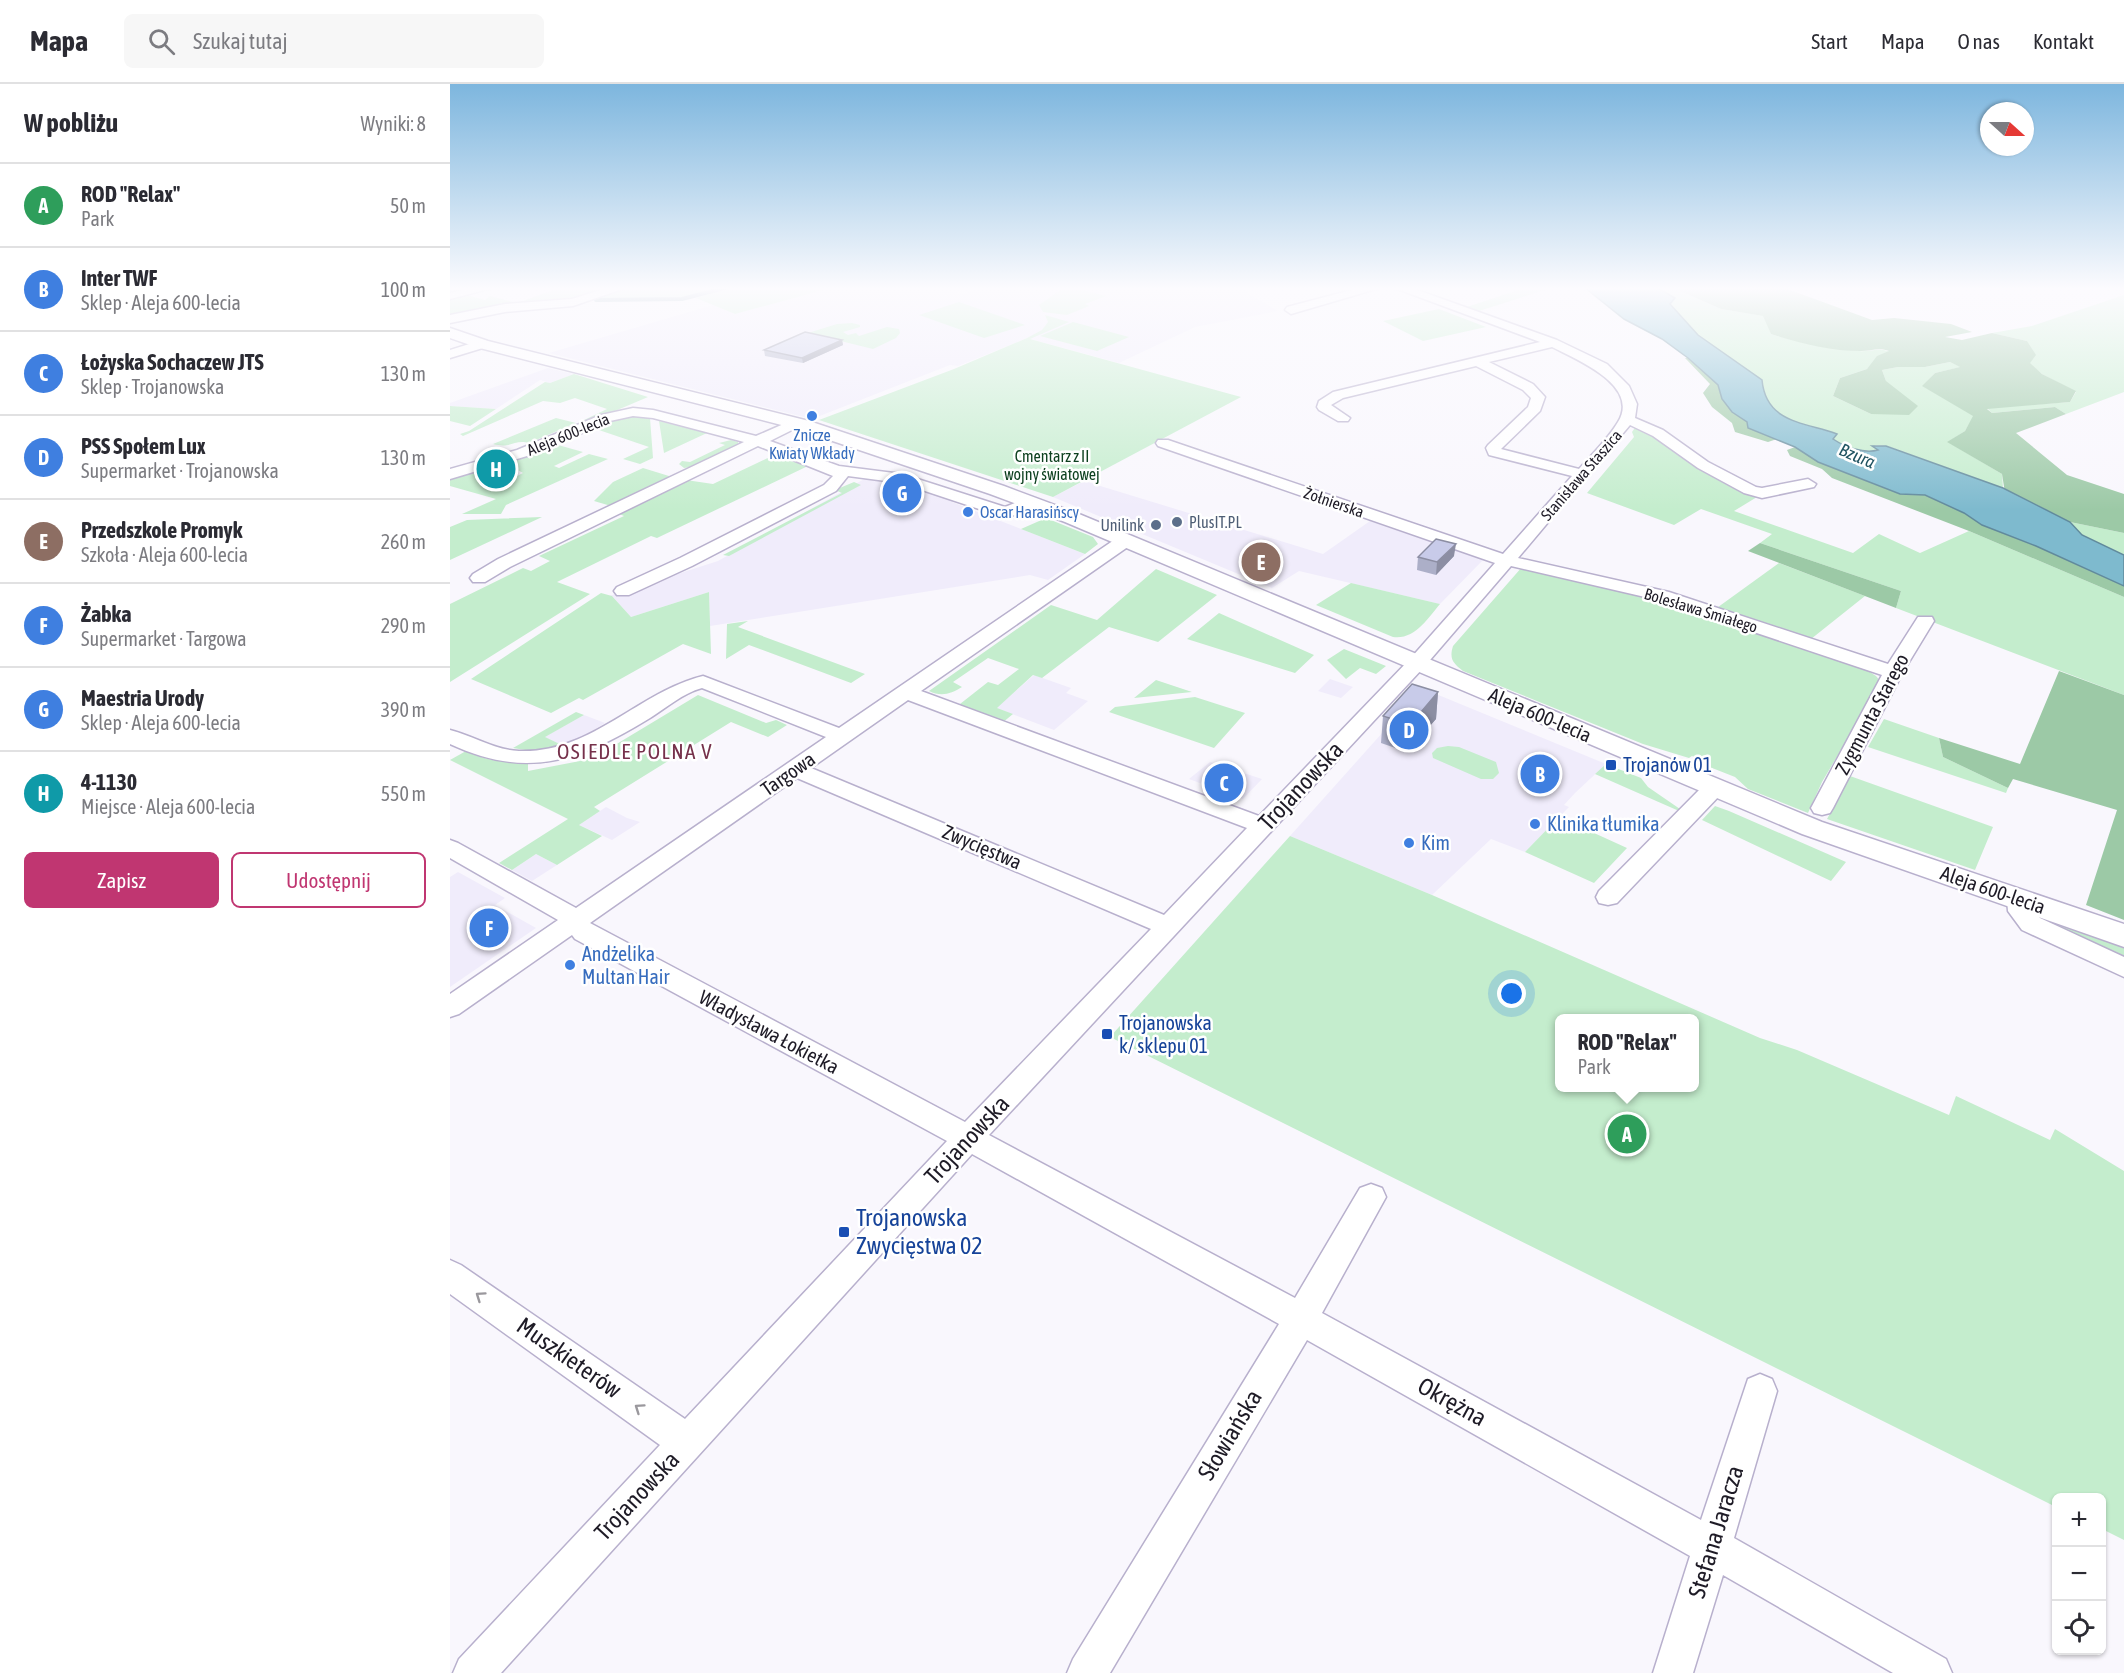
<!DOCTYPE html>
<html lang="pl">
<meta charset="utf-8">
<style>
:root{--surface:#fff;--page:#f7f7f7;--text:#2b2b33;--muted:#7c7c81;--line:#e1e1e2;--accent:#c03671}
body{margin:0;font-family:"Asap Condensed",sans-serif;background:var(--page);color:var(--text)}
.controls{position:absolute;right:18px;bottom:18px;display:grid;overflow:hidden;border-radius:9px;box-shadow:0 2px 4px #0004}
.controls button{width:54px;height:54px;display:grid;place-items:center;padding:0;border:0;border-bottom:2px solid var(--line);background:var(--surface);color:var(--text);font:30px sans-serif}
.compass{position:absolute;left:1530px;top:18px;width:54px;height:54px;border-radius:50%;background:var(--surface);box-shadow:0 2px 4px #0004;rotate:111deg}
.you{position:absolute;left:1062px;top:910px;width:21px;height:21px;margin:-15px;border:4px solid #fff;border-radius:50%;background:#1a73e8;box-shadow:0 0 0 9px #1a73e833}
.badge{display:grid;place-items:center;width:39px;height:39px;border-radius:50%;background:var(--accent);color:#fff;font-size:20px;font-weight:700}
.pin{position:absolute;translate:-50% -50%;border:3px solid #fff;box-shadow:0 2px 6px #0006}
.popup{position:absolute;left:1105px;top:930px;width:144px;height:78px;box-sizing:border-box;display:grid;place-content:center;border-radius:9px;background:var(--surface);filter:drop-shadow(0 2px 4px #0005);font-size:20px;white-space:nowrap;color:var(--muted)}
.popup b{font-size:22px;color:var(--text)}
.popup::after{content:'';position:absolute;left:50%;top:100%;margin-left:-12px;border:12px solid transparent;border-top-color:var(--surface)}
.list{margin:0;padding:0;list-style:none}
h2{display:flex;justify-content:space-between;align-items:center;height:78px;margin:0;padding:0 24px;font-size:26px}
h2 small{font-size:20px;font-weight:400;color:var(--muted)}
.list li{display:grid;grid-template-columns:39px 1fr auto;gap:18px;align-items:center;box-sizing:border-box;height:84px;padding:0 24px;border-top:2px solid var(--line)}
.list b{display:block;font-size:22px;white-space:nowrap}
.list p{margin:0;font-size:20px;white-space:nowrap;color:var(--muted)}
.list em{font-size:20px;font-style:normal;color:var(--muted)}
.actions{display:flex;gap:12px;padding:18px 24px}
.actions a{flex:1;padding:14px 0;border:2px solid var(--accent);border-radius:9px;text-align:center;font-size:21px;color:var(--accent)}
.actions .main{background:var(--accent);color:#fff}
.icon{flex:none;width:33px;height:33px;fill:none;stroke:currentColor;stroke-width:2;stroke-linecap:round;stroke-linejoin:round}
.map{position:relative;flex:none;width:1674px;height:1589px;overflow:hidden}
header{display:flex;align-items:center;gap:36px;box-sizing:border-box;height:84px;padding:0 30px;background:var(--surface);border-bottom:2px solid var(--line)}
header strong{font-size:28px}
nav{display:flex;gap:33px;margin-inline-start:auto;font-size:21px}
.search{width:420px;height:54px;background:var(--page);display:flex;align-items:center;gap:15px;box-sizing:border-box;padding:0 21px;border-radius:9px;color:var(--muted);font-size:22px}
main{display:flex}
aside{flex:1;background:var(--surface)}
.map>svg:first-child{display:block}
.built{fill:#f0ecfb}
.green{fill:#c4edcd;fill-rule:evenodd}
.forest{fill:#9cc9a6}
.water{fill:#7ebace;stroke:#618a9c;stroke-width:1.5}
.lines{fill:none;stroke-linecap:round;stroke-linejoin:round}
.stream{stroke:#618a9c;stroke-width:4}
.minor-casing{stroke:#b8b0cd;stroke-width:3}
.major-casing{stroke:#b8b0cd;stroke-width:3}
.minor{fill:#fff;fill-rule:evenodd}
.major{fill:#fff;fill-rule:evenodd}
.wall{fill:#acafc8}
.shaded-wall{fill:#8c8ea3}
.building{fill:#c8cbe9;stroke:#8c8ea3;stroke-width:1.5}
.oneway{stroke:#9a989d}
.shop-dot{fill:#3f7fe0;stroke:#fff;stroke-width:2}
.service-dot{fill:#5c6f8a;stroke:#fff;stroke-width:2}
.transit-dot{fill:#1a4fb4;stroke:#fff;stroke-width:2}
.labels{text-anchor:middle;stroke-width:5;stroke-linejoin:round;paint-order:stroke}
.far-street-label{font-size:16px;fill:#1e1b26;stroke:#fff}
.far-shop-label{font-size:16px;fill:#366cbe;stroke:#fff}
.far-park-label{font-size:16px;fill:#0e4120;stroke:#fff}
.far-service-label{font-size:16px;fill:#4e5e75;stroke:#fff;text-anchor:start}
.far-water-label{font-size:18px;font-style:italic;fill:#205361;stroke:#fff}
.street-label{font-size:20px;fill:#1e1b26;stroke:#fff}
.transit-label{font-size:20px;fill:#164399;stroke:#fff;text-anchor:start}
.shop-label{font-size:20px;fill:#366cbe;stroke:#fff;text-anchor:start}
.neighbourhood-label{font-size:21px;letter-spacing:1.5px;fill:#76314b;stroke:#fff}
.near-street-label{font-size:24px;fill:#1e1b26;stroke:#fff}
.near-transit-label{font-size:24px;fill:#164399;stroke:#fff;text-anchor:start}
</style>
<header>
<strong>Mapa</strong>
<div class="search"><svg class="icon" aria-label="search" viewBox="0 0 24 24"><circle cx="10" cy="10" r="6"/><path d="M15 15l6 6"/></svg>Szukaj tutaj</div>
<nav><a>Start</a><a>Mapa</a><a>O nas</a><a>Kontakt</a></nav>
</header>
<main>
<aside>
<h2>W pobliżu<small>Wyniki: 8</small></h2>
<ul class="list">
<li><span class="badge" style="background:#2e9e5b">A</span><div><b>ROD &quot;Relax&quot;</b><p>Park</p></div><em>50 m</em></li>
<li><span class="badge" style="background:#3f7fe0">B</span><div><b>Inter TWF</b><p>Sklep · Aleja 600-lecia</p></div><em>100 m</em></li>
<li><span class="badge" style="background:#3f7fe0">C</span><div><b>Łożyska Sochaczew JTS</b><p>Sklep · Trojanowska</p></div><em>130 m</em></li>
<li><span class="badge" style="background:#3f7fe0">D</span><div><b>PSS Społem Lux</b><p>Supermarket · Trojanowska</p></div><em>130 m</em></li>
<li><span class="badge" style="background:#8d6e63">E</span><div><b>Przedszkole Promyk</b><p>Szkoła · Aleja 600-lecia</p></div><em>260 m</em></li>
<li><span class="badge" style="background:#3f7fe0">F</span><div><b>Żabka</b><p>Supermarket · Targowa</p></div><em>290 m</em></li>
<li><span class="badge" style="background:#3f7fe0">G</span><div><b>Maestria Urody</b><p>Sklep · Aleja 600-lecia</p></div><em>390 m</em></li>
<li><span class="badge" style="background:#0f9aa8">H</span><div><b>4-1130</b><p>Miejsce · Aleja 600-lecia</p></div><em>550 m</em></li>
</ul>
<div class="actions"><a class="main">Zapisz</a><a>Udostępnij</a></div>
</aside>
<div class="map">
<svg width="1674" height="1589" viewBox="0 0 1674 1589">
<rect width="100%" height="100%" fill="#f9f7fd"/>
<!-- built -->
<path class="built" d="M384 203H500L510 210 547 203H787L828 227 745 243 669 279 577 254 508 282 500 281 362 335 99 269 263 221 285 230Z
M98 284 124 290 100 299 90 296 46 325 0 322V319Z
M425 389 504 417 502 418 635 470 598 496 580 491 260 542 259 508 181 533 162 512H159L268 477Z
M634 397 873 470 920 437 1033 476 990 520 849 487 822 504 603 413Z
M584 591 621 604 616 609 638 617 604 646 546 624Z
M880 595 903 603 891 614 868 607Z
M986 610 1156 680 1125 709 1114 721 1119 723 1075 768 1041 755 982 811 840 752 950 629Z
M134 631 155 639 116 663 94 653Z
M760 678 812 695 793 715 739 695Z
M156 723 177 734 190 738 162 756 129 741Z
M86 770 107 781 82 797 62 786Z
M8 788 55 814 45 821 86 844 0 903V793Z"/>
<!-- green -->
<path class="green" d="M112 203H170L140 213 59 222Z
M190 203H275L229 214 142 216 176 204 184 206Z
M281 203H384L285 230 246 214Z
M621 203 656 212 635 220 639 222 617 231 593 228 589 221 613 204Z
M1077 203H1104L1029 227 1017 223Z
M1206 203H1221L1271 225 1314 232 1321 250C1350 259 1378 265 1408 267 1419 268 1430 263 1440 268L1417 285 1390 294 1383 312 1421 330 1436 297 1432 286 1448 283H1475L1500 278 1511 283 1485 289 1473 302 1524 332 1515 347 1498 358 1552 390 1553 404 1437 362 1425 361 1429 366C1414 370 1396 363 1383 355L1386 350C1354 337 1316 340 1312 296L1248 251 1220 220 1224 214Z
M13 210 35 216 40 212 63 218 49 224 18 226 0 234V213Z
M1674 211V308L1616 330 1605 323 1542 329 1537 324 1620 318 1626 308 1592 290 1579 279 1577 257 1542 249 1582 242Z
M509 218 575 241 534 254 469 231Z
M989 225 1036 243 973 257 933 237Z
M595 231 619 238 580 255 791 313 603 413 369 336 504 285 577 254 592 246 598 238Z
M623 238 679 253 647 267 590 252Z
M402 239 410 241V243L393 248 398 251 406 249 409 252 437 243 449 245 450 249 446 254 423 265 358 249 387 240Z
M124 290 198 313 139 338 132 337 157 325 125 314 110 319 93 317 13 352 10 350 19 347 95 298 100 299Z
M0 322 46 325 20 342 0 337Z
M188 331 200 334 203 374 190 380 173 375 199 363 140 343 165 333Z
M106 334 126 339 79 359C64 355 61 365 43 360Z
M209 337 257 349 214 369Z
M1187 341 1297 409 1307 413 1284 427 1403 469 1429 450 1470 469 1519 447 1674 513V611L1446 524 1451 507 1310 459 1322 450 1251 425 1224 441 1137 409 1184 353 1182 348Z
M281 356 288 358V362L248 382 234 384 229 380 232 377 240 378 275 361 269 359Z
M101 359 133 368 104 382 109 384 139 370 158 375 56 421 51 430H12L46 415 0 402V393C13 390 24 391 36 386L46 389 55 385 67 392 73 389 57 380Z
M324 371 358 382 207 454 201 452 107 498 140 510 0 598V520L73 484 81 487 100 477 89 472 174 432 167 429 236 396 263 400Z
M193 384 219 392 220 394 161 422 144 417 163 398Z
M404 398 411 401 279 472 273 471 392 409 385 406Z
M92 433 0 476V443L17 436Z
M596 434 643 453 648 460 635 470 571 445Z
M1620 438 1674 449V471L1632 451Z
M1329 479 1415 512 1361 555 1264 526Z
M1072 483 1193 510 1415 585 1426 592 1431 598 1372 698 1358 729 1298 705 1285 693 1257 682 1259 679 1242 672 1239 674 1193 660 1013 587C1003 579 999 575 1003 562Z
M706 485 767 511 708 558 659 543 592 594 583 591 547 624 563 630 552 639 513 624 510 620 538 598 548 601 569 585 538 574 503 598 512 603C501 610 491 613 479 607L601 521 647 536Z
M901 499 990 520C978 534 965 556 943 553L866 521Z
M259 508 261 570 233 560 133 616 129 614 101 629 21 595 151 509 162 512 181 533Z
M769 529 864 571 845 589 737 555Z
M298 537 288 543 415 590 401 599 299 561 276 575 277 540Z
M894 565 936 582 926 590 910 584 896 595 877 576Z
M706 596 742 608 684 614Z
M248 611 316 639 326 636 337 641 318 653 281 638 144 723 150 727 129 741 152 752 107 781 86 770 62 786 49 779 118 735 0 676 16 667C37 677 55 679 78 678V687L130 677 160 664Z
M745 613 795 629 764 664 659 628 665 623Z
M126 628 134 631 95 653 116 663 81 667 63 664Z
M1434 635 1489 654 1493 673 1558 704 1556 709 1418 663Z
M998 662 1009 663 1046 678 1049 689 1043 695H1031L983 674 982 669 987 664Z
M1156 680 1191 694 1198 703 1230 725 1229 727 1145 690Z
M1400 692 1543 743 1525 786 1377 735Z
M1265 722 1279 727 1396 778 1381 797 1252 736Z
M1109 733 1177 764 1144 799 1075 768Z
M840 752 982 811 1310 954 1347 966 1499 1031 1506 1012 1600 1056 1605 1045 1674 1087V1456L1652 1445V1414H1606V1423L660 953ZM1110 934H1244V1004H1110Z
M1594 836 1674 861V876Z"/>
<!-- forest -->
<path class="forest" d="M1221 203H1332L1422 236 1444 234 1501 240 1522 248 1495 253 1512 256 1542 249 1577 257 1586 271 1580 279 1592 290 1626 307 1620 318 1537 325 1542 329 1605 323 1616 330 1566 349 1617 391 1674 410V449L1620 438 1587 421 1555 409 1552 390 1497 358 1515 347 1523 332 1472 302 1485 289 1510 283 1500 278 1475 283H1448L1432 286 1436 297 1468 322 1459 331 1421 330 1383 312 1390 294 1417 285 1427 272 1439 267C1430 263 1420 267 1411 267 1380 267 1350 259 1321 250L1313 232 1271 225Z
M1235 274H1238L1269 301 1282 328 1297 338 1298 344 1327 355 1318 358 1285 348 1282 339 1262 323 1253 309 1260 300Z
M1345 363 1368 378 1450 410 1475 411 1514 429 1532 441 1586 462 1674 502V513L1519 447 1382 394 1372 385 1340 372 1337 366Z
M1310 459 1451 507 1446 524 1298 467Z
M1609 587 1674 611V836L1636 821 1667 726 1563 695 1558 704 1493 673 1489 654 1570 680Z"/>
<!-- water -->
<path class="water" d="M1134 203H1206L1225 214 1220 220 1248 251 1312 296C1316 339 1354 338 1387 350L1383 355C1395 363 1414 370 1428 366L1422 362H1436L1553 404 1620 438 1632 451 1674 471V502L1586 462 1532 441 1514 429 1475 411 1450 410 1368 378 1345 363 1298 344 1297 338 1282 328 1272 315 1268 301 1238 274 1212 255 1174 235Z"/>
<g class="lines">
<!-- stream -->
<path class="stream" d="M146 216 232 215 278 203"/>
<!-- minor casing -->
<g class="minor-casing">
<path id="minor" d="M24 203H46L0 215V209Z
M160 203H178L123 222 55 228 0 239V231L55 220 122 215Z
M913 203H933L841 230 835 226 837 223Z
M942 203H959L1107 256 1157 280 1179 302 1187 320 1185 334 1213 346 1258 378 1306 403 1312 404 1358 395 1366 400 1364 403 1312 414 1294 409 1248 384 1203 352 1180 341 1068 474 1219 508 1438 580 1468 533H1482L1484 537 1453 588 1383 724 1380 729 1372 731 1364 729 1361 724 1432 591 1208 516 1061 482 974 583 539 1051 845 1214 910 1104 921 1100 932 1104 936 1113 872 1229 1251 1436 1298 1295 1310 1290 1322 1295 1327 1307 1284 1454 1496 1575 1502 1589H1443L1273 1491 1243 1589H1203L1240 1472 857 1256 660 1589H617L623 1575 829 1240 522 1070 51 1589H3L9 1575 210 1361 0 1210V1176L11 1181 235 1335 497 1057 125 855 122 851 9 930 0 933V910L108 836 0 774V756L8 759 126 824 376 653 252 604C233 609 216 624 200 634 130 677 77 696 0 660V646C24 652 44 666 69 667 141 670 188 608 253 592L389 644 670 452 676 451 684 456 682 460 471 607 809 732 960 575 1045 479 708 362 706 359 708 356H718L1053 470 1122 392 1039 371 1036 364 1038 361 1078 323 1081 314 1073 306 1026 282 893 314 881 321 900 334 898 337H888L869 326 867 323 869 317 883 308 1090 258ZM1102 263C1125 275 1191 301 1168 338 1158 355 1142 370 1129 385L1051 365 1090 327 1095 313 1083 300 1039 278ZM458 616 797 744 714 831 361 684ZM347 694 701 845 515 1038 140 839Z
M32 256 38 260 36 263 0 274V266Z
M183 324 203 326 306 352 345 335 350 336 352 339 350 342 320 357 389 382 452 390 555 423 580 413 588 418 565 431 553 433 451 399 398 392 386 407 242 482 179 511H167L164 507 167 503 230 474 374 401 383 392 308 362 60 483 35 498H23L20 494 23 490 48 475 294 358 203 334 183 332 160 337 77 372 0 395V385L67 366 151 331Z
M1264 697 1272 699 1275 704 1272 709 1167 819 1158 821 1149 819 1146 813 1149 807 1256 699Z
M1569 807 1578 809C1583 819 1582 824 1590 834L1674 873V893L1572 846 1558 827 1557 815 1560 809Z"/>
</g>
<!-- major casing -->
<g class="major-casing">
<path id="major" d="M0 244 38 257 359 337 554 402 629 430 1372 738 1674 840V863L1352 750 615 438 540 410 347 345 26 263 0 254Z"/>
</g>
<!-- minor -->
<use href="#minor" class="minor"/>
<!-- major -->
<use href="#major" class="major"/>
</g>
<!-- wall -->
<path class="wall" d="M392 256 393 261 353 279 315 272 314 266Z
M1004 472 986 491 967 486 968 473Z
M988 608 986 635 957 668 931 659 933 632Z"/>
<!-- shaded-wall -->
<path class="shaded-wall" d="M392 256 393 261 353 279 352 274Z
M1006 460 1004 472 986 491 987 478Z
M988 608 986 635 957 668 960 641Z"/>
<!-- building -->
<path class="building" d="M355 248 392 256 352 274 314 266Z
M986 455 1006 460 987 478 968 473Z
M962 600 988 608 960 641 933 632Z"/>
<!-- one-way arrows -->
<defs><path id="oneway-chevron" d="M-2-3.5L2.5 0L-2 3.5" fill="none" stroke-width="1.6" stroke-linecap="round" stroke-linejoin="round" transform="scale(1.5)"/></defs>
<g class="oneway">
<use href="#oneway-chevron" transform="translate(30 1212) rotate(-145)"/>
<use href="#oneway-chevron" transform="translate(189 1324) rotate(-145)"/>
</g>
<!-- sky -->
<linearGradient id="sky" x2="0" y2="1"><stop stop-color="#7db6de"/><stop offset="0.48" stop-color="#fcfbfe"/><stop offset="1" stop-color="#fcfbfe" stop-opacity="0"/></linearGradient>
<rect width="1674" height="426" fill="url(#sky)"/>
<!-- markers -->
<g class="shop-dot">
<circle cx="362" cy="332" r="6"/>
<circle cx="518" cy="428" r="6"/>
<circle cx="1085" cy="740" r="6"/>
<circle cx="959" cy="759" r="6"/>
<circle cx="120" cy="881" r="6"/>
</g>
<g class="service-dot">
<circle cx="727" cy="438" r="6"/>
<circle cx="706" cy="441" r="6"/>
</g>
<g class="transit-dot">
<rect x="1155" y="675" width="12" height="12" rx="3"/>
<rect x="651" y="944" width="12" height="12" rx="3"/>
<rect x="388" y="1142" width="12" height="12" rx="3"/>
</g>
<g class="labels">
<!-- far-street labels -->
<g class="far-street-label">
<text transform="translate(118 350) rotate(-22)" y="6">Aleja 600-lecia</text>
<text transform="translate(1131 391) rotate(-49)" y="6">Stanisława Staszica</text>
<text transform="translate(884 418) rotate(19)" y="6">Żołnierska</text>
<text transform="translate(1251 526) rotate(17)" y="6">Bolesława Śmiałego</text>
</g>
<!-- far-shop labels -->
<g class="far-shop-label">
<text x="362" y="357">Znicze<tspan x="362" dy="18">Kwiaty Wkłady</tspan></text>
<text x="530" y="434" text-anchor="start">Oscar Harasińscy</text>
</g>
<!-- far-park labels -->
<g class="far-park-label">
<text x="602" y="378">Cmentarz z II<tspan x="602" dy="18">wojny światowej</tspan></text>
</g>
<!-- far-service labels -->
<g class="far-service-label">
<text x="739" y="444">PlusIT.PL</text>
<text x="694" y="447" text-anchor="end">Unilink</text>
</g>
<!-- far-water labels -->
<g class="far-water-label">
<text transform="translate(1407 372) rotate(23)" y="6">Bzura</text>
</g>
<!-- street labels -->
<g class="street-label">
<text transform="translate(1422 630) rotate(-62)" y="7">Zygmunta Starego</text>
<text transform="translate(1090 631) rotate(23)" y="7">Aleja 600-lecia</text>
<text transform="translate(338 690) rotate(-35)" y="7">Targowa</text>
<text transform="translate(532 763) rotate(23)" y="7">Zwycięstwa</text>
<text transform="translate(1543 806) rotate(19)" y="7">Aleja 600-lecia</text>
<text transform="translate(319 948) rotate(28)" y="7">Władysława Łokietka</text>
</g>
<!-- transit labels -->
<g class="transit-label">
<text x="1173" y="688">Trojanów 01</text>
<text x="669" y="946">Trojanowska<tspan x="669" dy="23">k/ sklepu 01</tspan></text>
</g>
<!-- shop labels -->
<g class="shop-label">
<text x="1097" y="747">Klinika tłumika</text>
<text x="971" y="766">Kim</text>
<text x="132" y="877">Andżelika<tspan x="132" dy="23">Multan Hair</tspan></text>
</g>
<!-- neighbourhood labels -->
<g class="neighbourhood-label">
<text x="185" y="675">OSIEDLE POLNA V</text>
</g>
<!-- near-street labels -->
<g class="near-street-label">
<text transform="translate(851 702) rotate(-47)" y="8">Trojanowska</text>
<text transform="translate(517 1056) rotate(-47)" y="8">Trojanowska</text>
<text transform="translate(119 1274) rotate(35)" y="8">Muszkieterów</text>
<text transform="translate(1002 1318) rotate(29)" y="8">Okrężna</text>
<text transform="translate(780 1351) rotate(-59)" y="8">Słowiańska</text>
<text transform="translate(187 1412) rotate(-47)" y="8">Trojanowska</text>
<text transform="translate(1266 1448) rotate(-73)" y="8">Stefana Jaracza</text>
</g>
<!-- near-transit labels -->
<g class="near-transit-label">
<text x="406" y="1142">Trojanowska<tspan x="406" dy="28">Zwycięstwa 02</tspan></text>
</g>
</g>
</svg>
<div class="controls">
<button>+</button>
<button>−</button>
<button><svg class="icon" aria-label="locate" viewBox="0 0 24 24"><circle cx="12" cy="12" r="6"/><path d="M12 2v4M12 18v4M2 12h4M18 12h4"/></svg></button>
</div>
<svg class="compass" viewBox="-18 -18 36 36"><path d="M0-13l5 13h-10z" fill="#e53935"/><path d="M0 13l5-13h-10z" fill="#7c7c81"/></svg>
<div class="you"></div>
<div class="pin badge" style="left:1177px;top:1050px;background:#2e9e5b">A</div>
<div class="popup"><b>ROD &quot;Relax&quot;</b>Park</div>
<div class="pin badge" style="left:1090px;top:690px;background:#3f7fe0">B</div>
<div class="pin badge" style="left:774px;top:699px;background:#3f7fe0">C</div>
<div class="pin badge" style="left:959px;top:646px;background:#3f7fe0">D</div>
<div class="pin badge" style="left:811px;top:478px;background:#8d6e63">E</div>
<div class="pin badge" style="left:39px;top:844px;background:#3f7fe0">F</div>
<div class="pin badge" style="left:452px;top:409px;background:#3f7fe0">G</div>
<div class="pin badge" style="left:46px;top:385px;background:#0f9aa8">H</div>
</div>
</main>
